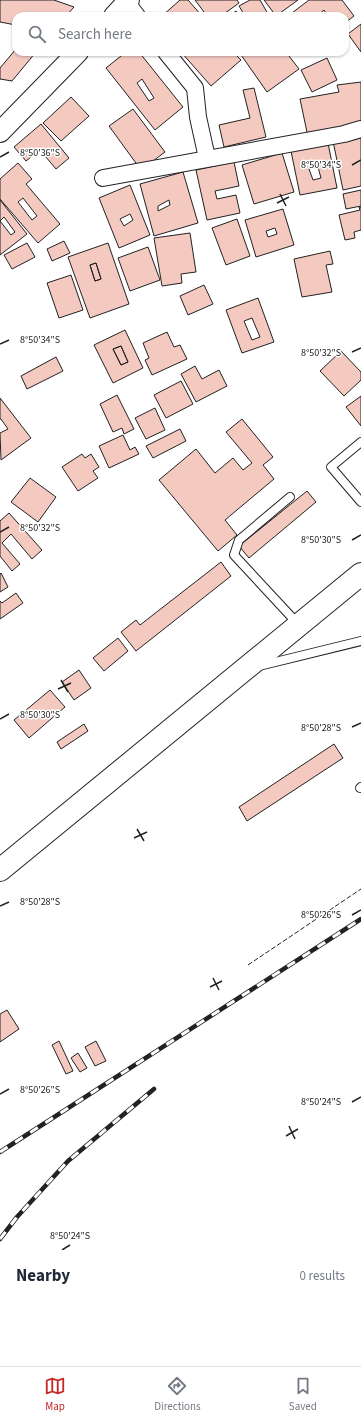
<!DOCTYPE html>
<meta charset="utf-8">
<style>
:root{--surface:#fff;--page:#f2f2f3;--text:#1f2937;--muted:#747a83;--line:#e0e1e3;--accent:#c62828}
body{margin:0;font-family:"Source Sans 3",sans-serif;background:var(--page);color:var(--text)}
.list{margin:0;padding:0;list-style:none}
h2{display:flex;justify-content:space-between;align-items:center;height:52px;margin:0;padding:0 16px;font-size:17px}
h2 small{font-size:13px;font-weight:400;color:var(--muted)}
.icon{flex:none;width:22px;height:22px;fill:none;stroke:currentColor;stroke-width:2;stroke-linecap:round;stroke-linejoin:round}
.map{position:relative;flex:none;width:361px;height:1250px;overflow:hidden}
.search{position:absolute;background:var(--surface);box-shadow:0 1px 3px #0004;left:12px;right:12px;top:12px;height:44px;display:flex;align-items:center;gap:10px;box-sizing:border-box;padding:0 14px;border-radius:12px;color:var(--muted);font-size:15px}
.sheet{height:116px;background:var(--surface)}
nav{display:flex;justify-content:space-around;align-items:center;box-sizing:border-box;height:56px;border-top:1px solid var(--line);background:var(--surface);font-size:11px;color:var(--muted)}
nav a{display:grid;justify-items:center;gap:2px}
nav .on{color:var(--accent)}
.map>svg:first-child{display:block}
.building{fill:#f3c9c0;stroke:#222;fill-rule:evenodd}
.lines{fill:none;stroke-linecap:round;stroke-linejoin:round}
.service-casing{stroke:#222;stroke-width:10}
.minor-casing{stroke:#222;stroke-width:18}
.tertiary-casing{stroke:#222;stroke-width:22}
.trunk-casing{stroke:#222;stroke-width:24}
.service{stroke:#fff;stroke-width:8}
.minor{stroke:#fff;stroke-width:16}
.tertiary{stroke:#fff;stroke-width:20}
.trunk{stroke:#fff;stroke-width:22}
.rail-casing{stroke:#222;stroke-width:4.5}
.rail{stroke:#fff;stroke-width:3;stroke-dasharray:9;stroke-linecap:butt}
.fence{stroke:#222;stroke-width:1;stroke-dasharray:5 2;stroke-linecap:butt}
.ticks{fill:none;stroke:#222;stroke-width:1.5}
.ticks-label{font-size:10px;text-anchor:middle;fill:#222;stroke:#fff;stroke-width:3;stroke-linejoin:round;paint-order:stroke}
</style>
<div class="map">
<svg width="361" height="1250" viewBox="0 0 361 1250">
<rect width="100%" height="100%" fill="#fff"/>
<!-- building -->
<path class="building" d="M0 0H54L74 7 66 16H16V25L0 22Z
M180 0H188L202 16H162Z
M195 0H237L239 3 221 16H207Z
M250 0H260L268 14 265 16H245L239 6Z
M264 0H298L276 16Z
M309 0H342L354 16 345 23V16H326L327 15 324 10 317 16H288Z
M236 11 239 16H229Z
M361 24V52L348 34Z
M16 49V52H36L12 81 0 79V68Z
M126 52H139L183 107 155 130 106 68ZM142 79 154 98 149 101 137 83Z
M181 52H202L204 53 205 52H233L241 60 211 86Z
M239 52H286L299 69 267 92Z
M327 58 337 80 312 92 301 70Z
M361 82V124L308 137 300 99 339 92 337 85Z
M254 88 266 137 224 147 219 125 250 118 243 90Z
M71 97 89 116 61 141 43 123Z
M133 109 165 152 141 170 109 126Z
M41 124 69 158 56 169 40 150 26 161 14 147Z
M361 135V186L343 190 333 141Z
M328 143 337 188 300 195 291 151ZM318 167 321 178 313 180 309 169Z
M282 153 294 192 254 204 242 165Z
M234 162 239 186 215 191 217 199 236 195 240 213 207 220 196 170Z
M18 163 32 179 26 184 60 224 38 243 0 199V179ZM23 198 37 216 32 220 18 202Z
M183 172 198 223 154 236 140 184ZM169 200 170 205 158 211V206Z
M130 185 150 235 119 248 99 198ZM130 214 133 220 124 226 120 219Z
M361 190V206L346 209 343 194Z
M0 200 27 234 0 255ZM4 217 15 232 11 235 0 221Z
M359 207H361V230L354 232 355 238 345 240 339 215 360 210Z
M283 209 294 245 256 257 245 220ZM275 228 277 234 268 237 266 231Z
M237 219 250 256 226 265 212 228Z
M190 233 196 272 181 274 182 283 162 286 154 238Z
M64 241 70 253 52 261 47 249Z
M27 243 35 257 12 269 4 255Z
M108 243 129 304 90 318 68 257ZM96 263 101 279 95 281 90 265Z
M148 247 160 280 130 291 118 258Z
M330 251 333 264 326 265 332 292 302 297 294 259Z
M96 263 101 279 95 281 90 265Z
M71 275 83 310 59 318 47 283Z
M204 285 213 304 188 315 180 296Z
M258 298 274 342 242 353 226 310ZM252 318 260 337 252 340 244 321Z
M125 330 143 368 113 383 94 345ZM121 346 128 362 121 365 113 349Z
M167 332 174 347 180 345 187 359 152 375 145 360 149 358 143 343Z
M121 346 128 362 121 365 113 349Z
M341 351 361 372V380L344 396 320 371Z
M56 357 63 371 27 389 21 376Z
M195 366 202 379 219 370 227 386 196 402 181 374Z
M181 381 193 404 166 418 154 395Z
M117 395 134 429 124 434 122 428 113 432 100 404Z
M361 396V426L346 407Z
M0 398 31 438 1 460 0 433 8 429 1 419H0Z
M155 408 165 430 146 439 135 418Z
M242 419 273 457 263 465 274 479 225 520 237 535 218 551 159 480 196 449 215 473 233 458 243 470 252 463 226 432Z
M180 429 186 441 153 458 146 446Z
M123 435 130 450 135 447 139 454 109 468 99 446Z
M82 454 85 458 91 454 99 467 93 471 98 478 78 491 62 467Z
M30 478 56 497 38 522 11 502Z
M307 491 316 502 249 558 239 546Z
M9 513 42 550 32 559 11 534 2 543 20 564 12 571 0 556V521Z
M221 562 231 576 136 651 121 632 136 620 140 625Z
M1 573 8 587 0 592V574Z
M16 593 23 603 0 619V601L2 603Z
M118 638 128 651 104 671 93 658Z
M79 670 91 688 74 700 62 682Z
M50 690 65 707 29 738 14 720Z
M84 724 88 731 61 749 57 742Z
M334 744 343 758 247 821 239 807Z
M7 1010 19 1029 0 1042V1014Z
M59 1041 73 1071 66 1074 52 1045Z
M96 1041 106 1061 95 1066 85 1047Z
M78 1053 87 1068 80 1072 71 1058Z"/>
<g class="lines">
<!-- service casing -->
<g class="service-casing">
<path id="service" d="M361 442 331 467 361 502
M290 497 239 540 234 555 298 624
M259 666 361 641
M360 788 361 787"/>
</g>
<!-- minor casing -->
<g class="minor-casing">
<path id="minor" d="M127 3 137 16
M166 52 195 88 198 117 207 158
M103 178 344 134 361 129"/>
</g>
<!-- tertiary casing -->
<g class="tertiary-casing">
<path id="tertiary" d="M114 16 129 0
M0 132 78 52"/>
</g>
<!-- trunk casing -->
<g class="trunk-casing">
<path id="trunk" d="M0 870 361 574"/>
</g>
<!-- service -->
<use href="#service" class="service"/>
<!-- minor -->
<use href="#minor" class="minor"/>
<!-- tertiary -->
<use href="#tertiary" class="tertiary"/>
<!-- trunk -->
<use href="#trunk" class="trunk"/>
<!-- rail casing -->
<g class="rail-casing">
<path id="rail" d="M0 1152 361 919
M0 1239 17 1217 68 1161 154 1089"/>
</g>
<!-- rail -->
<use href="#rail" class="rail"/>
<!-- fence -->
<path class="fence" d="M248 965 361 889"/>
</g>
<!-- ticks -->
<path class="ticks" d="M0 157 9 152M352 165 361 160M280 194 286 206M277 203 289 197M0 344 9 340M352 352 361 348M0 532 9 527M352 540 361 535M61 680 68 692M58 689 71 683M0 719 9 714M352 727 361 723M137 829 144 841M134 838 147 832M0 906 9 902M352 915 361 910M213 978 219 990M210 987 222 981M0 1094 9 1089M352 1102 361 1097M289 1126 295 1139M286 1136 298 1129M62 1250 70 1245"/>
<g class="ticks-label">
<text x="40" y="156">8°50'36"S</text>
<text x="321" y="168">8°50'34"S</text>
<text x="40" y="343">8°50'34"S</text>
<text x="321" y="356">8°50'32"S</text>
<text x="40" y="531">8°50'32"S</text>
<text x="321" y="543">8°50'30"S</text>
<text x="40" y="718">8°50'30"S</text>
<text x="321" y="731">8°50'28"S</text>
<text x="40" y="905">8°50'28"S</text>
<text x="321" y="918">8°50'26"S</text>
<text x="40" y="1093">8°50'26"S</text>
<text x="321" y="1105">8°50'24"S</text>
<text x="70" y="1239">8°50'24"S</text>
</g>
</svg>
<div class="search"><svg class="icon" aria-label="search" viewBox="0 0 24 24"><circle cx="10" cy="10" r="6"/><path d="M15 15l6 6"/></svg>Search here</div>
</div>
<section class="sheet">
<h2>Nearby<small>0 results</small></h2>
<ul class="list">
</ul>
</section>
<nav>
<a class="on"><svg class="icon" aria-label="map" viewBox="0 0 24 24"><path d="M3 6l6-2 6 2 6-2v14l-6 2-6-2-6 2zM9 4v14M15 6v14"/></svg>Map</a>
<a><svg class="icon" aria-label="directions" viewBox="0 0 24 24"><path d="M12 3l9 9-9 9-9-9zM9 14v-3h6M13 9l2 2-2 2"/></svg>Directions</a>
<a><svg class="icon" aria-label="saved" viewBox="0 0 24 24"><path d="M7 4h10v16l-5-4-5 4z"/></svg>Saved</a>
</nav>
